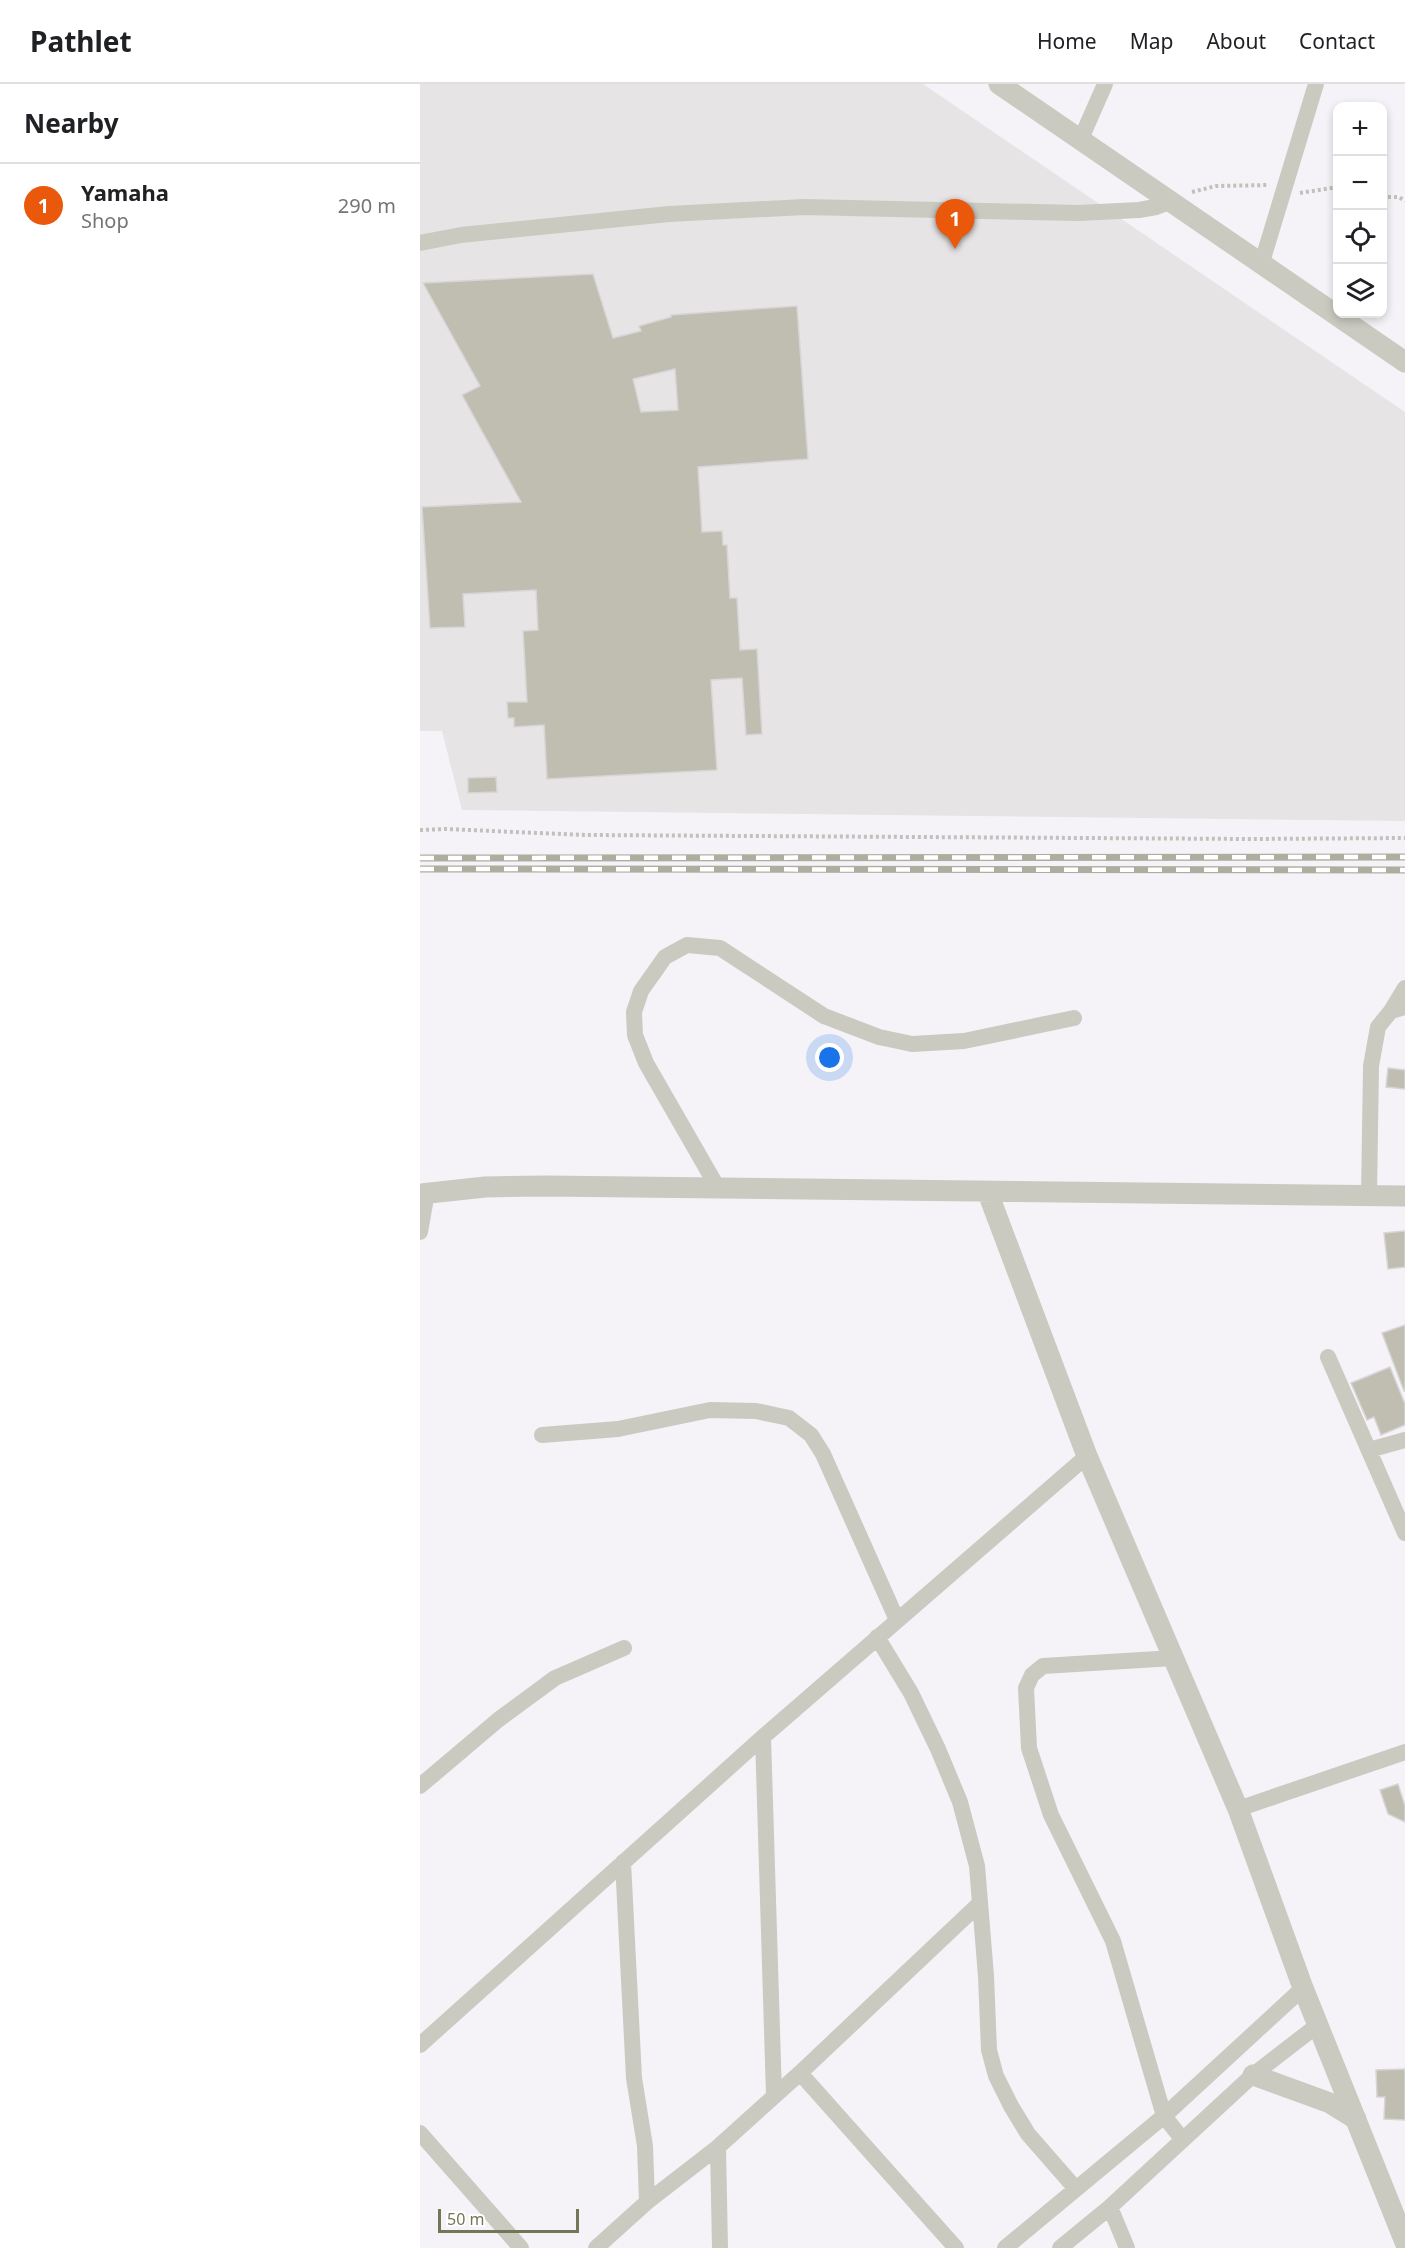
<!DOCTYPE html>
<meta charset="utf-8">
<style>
:root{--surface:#fff;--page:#f6f6f6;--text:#202124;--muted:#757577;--line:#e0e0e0;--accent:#ea580c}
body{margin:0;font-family:"Noto Sans",sans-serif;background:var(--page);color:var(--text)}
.controls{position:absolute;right:18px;top:18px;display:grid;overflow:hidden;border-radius:12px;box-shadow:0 3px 9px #0003}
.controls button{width:54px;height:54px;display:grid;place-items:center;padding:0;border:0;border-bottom:2px solid var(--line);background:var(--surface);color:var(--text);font:30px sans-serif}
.scale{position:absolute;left:18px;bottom:15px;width:141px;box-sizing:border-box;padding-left:6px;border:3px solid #757557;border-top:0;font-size:16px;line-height:21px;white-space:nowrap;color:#757557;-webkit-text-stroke:4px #fff;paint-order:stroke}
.you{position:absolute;left:410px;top:974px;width:21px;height:21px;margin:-15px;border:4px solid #fff;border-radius:50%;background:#1a73e8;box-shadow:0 0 0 9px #1a73e833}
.badge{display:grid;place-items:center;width:39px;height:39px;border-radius:50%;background:var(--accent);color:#fff;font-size:20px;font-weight:700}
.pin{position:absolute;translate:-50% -50px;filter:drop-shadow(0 2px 3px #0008)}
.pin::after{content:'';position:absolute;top:32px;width:21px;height:18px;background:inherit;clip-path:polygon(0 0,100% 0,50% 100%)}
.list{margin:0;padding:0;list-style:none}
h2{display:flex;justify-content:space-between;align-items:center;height:78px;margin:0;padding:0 24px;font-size:26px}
h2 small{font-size:20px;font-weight:400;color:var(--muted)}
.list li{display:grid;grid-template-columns:39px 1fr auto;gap:18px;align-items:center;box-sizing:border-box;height:84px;padding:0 24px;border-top:2px solid var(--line)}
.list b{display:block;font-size:22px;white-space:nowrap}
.list p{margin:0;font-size:20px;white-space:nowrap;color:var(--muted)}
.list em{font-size:20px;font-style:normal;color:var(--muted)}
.icon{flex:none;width:33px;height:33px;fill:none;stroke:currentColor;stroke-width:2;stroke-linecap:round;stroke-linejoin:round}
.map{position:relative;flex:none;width:985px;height:2164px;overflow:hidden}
header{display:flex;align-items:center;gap:36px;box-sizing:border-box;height:84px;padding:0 30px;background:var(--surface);border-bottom:2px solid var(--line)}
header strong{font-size:28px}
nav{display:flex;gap:33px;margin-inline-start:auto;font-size:21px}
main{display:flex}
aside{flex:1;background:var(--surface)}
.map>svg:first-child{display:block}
.built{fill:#e6e4e4}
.building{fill:#bfbeb1;stroke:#d7d5d8;stroke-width:1.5;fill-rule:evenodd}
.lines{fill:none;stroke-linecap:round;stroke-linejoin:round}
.path{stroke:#c1c1bb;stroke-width:4;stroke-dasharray:3 3;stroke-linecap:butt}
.minor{stroke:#cacac1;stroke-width:16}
.tertiary{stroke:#cacac1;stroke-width:21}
.rail-casing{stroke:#aeaea0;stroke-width:7}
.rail{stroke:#fff;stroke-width:4.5;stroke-dasharray:14;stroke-linecap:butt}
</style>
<header>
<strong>Pathlet</strong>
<nav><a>Home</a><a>Map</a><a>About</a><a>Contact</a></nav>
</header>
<main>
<aside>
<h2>Nearby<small></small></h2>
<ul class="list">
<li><span class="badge">1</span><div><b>Yamaha</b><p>Shop</p></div><em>290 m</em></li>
</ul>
</aside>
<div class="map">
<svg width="985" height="2164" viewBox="0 0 985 2164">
<rect width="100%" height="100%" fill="#f5f3f7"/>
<!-- built -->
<path class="built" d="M0 0H503L985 328V737L42 726 22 647H0Z"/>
<!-- building -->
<path class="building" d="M173 190 193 254 221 247 219 242 251 233V231L377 222 388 375 278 383 282 448 302 447 303 461H307L310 514H317L320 566 337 565 342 650 326 651 322 594 291 596 297 686 127 695 124 641 94 643V634H88L87 618H107L103 547 118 546 116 506 43 510 45 543 10 544 2 423 101 418 42 311 60 302 3 199ZM255 285 258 326 221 328 213 295Z
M76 693 77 708 48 709V694Z
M968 984 985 986V1005L966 1003Z
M985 1147V1183L968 1185 964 1149Z
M985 1241V1307H984L962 1249Z
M970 1283 985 1320V1341L961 1351 954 1333 947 1336 931 1299Z
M978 1700 985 1722V1738L968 1730 960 1706Z
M985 1985V2036L964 2035 965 2013H957L956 1986Z"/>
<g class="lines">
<!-- path -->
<path class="path" d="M772 108 796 102 848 101
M880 109 918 103
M962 113H979L985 117
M0 746 25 745 166 751 830 755 985 754"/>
<!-- minor -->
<path class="minor" d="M660 57 685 0
M0 159 41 151 249 130 384 123 659 129 719 126 736 123 749 118
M842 178 896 0
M971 927 985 904
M299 1106 226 979 215 951 214 928 221 907 245 873 267 861 300 864 404 932 459 953 492 960 544 957 654 934
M949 1112 951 982 958 943 971 927 985 923
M0 1148 7 1108
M908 1273 985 1449
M122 1351 198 1345 290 1326 336 1327 369 1334 391 1351 403 1370 477 1536
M949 1366 985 1356
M457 1553 491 1609 518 1665 540 1718 557 1782 566 1892 569 1966 576 1992 591 2022 608 2050 656 2105
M754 1574 623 1582 612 1591 606 1604 609 1664 631 1731 693 1857 744 2032 763 2056
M343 1653 354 2011
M0 1702 78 1636 135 1594 204 1564
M818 1725 985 1668
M203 1778 214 1994 225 2062 227 2118
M0 1961 343 1653 667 1372
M380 1989 536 2164
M0 2049 101 2164
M298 2063 300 2164
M690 2123 707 2164
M176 2164 227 2118 298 2063 380 1989 559 1820
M585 2164 744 2032 883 1904
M640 2164 690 2123 833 1991 899 1940"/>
<!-- tertiary -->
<path class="tertiary" d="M579 0 985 278
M568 1109 667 1372 818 1725 883 1904 985 2158
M0 1110 65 1103 125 1102 985 1112
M833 1991 910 2019 936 2035"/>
<!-- rail casing -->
<g class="rail-casing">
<path id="rail" d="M0 774 985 773
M0 785 985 786"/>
</g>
<!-- rail -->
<use href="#rail" class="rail"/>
</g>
</svg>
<div class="controls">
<button>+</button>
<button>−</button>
<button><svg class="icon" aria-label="locate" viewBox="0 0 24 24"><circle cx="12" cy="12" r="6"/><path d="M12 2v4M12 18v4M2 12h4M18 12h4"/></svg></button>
<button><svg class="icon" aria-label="layers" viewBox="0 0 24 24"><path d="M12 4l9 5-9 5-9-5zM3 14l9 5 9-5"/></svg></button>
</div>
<div class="scale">50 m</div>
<div class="you"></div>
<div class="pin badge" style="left:535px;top:165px">1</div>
</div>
</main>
